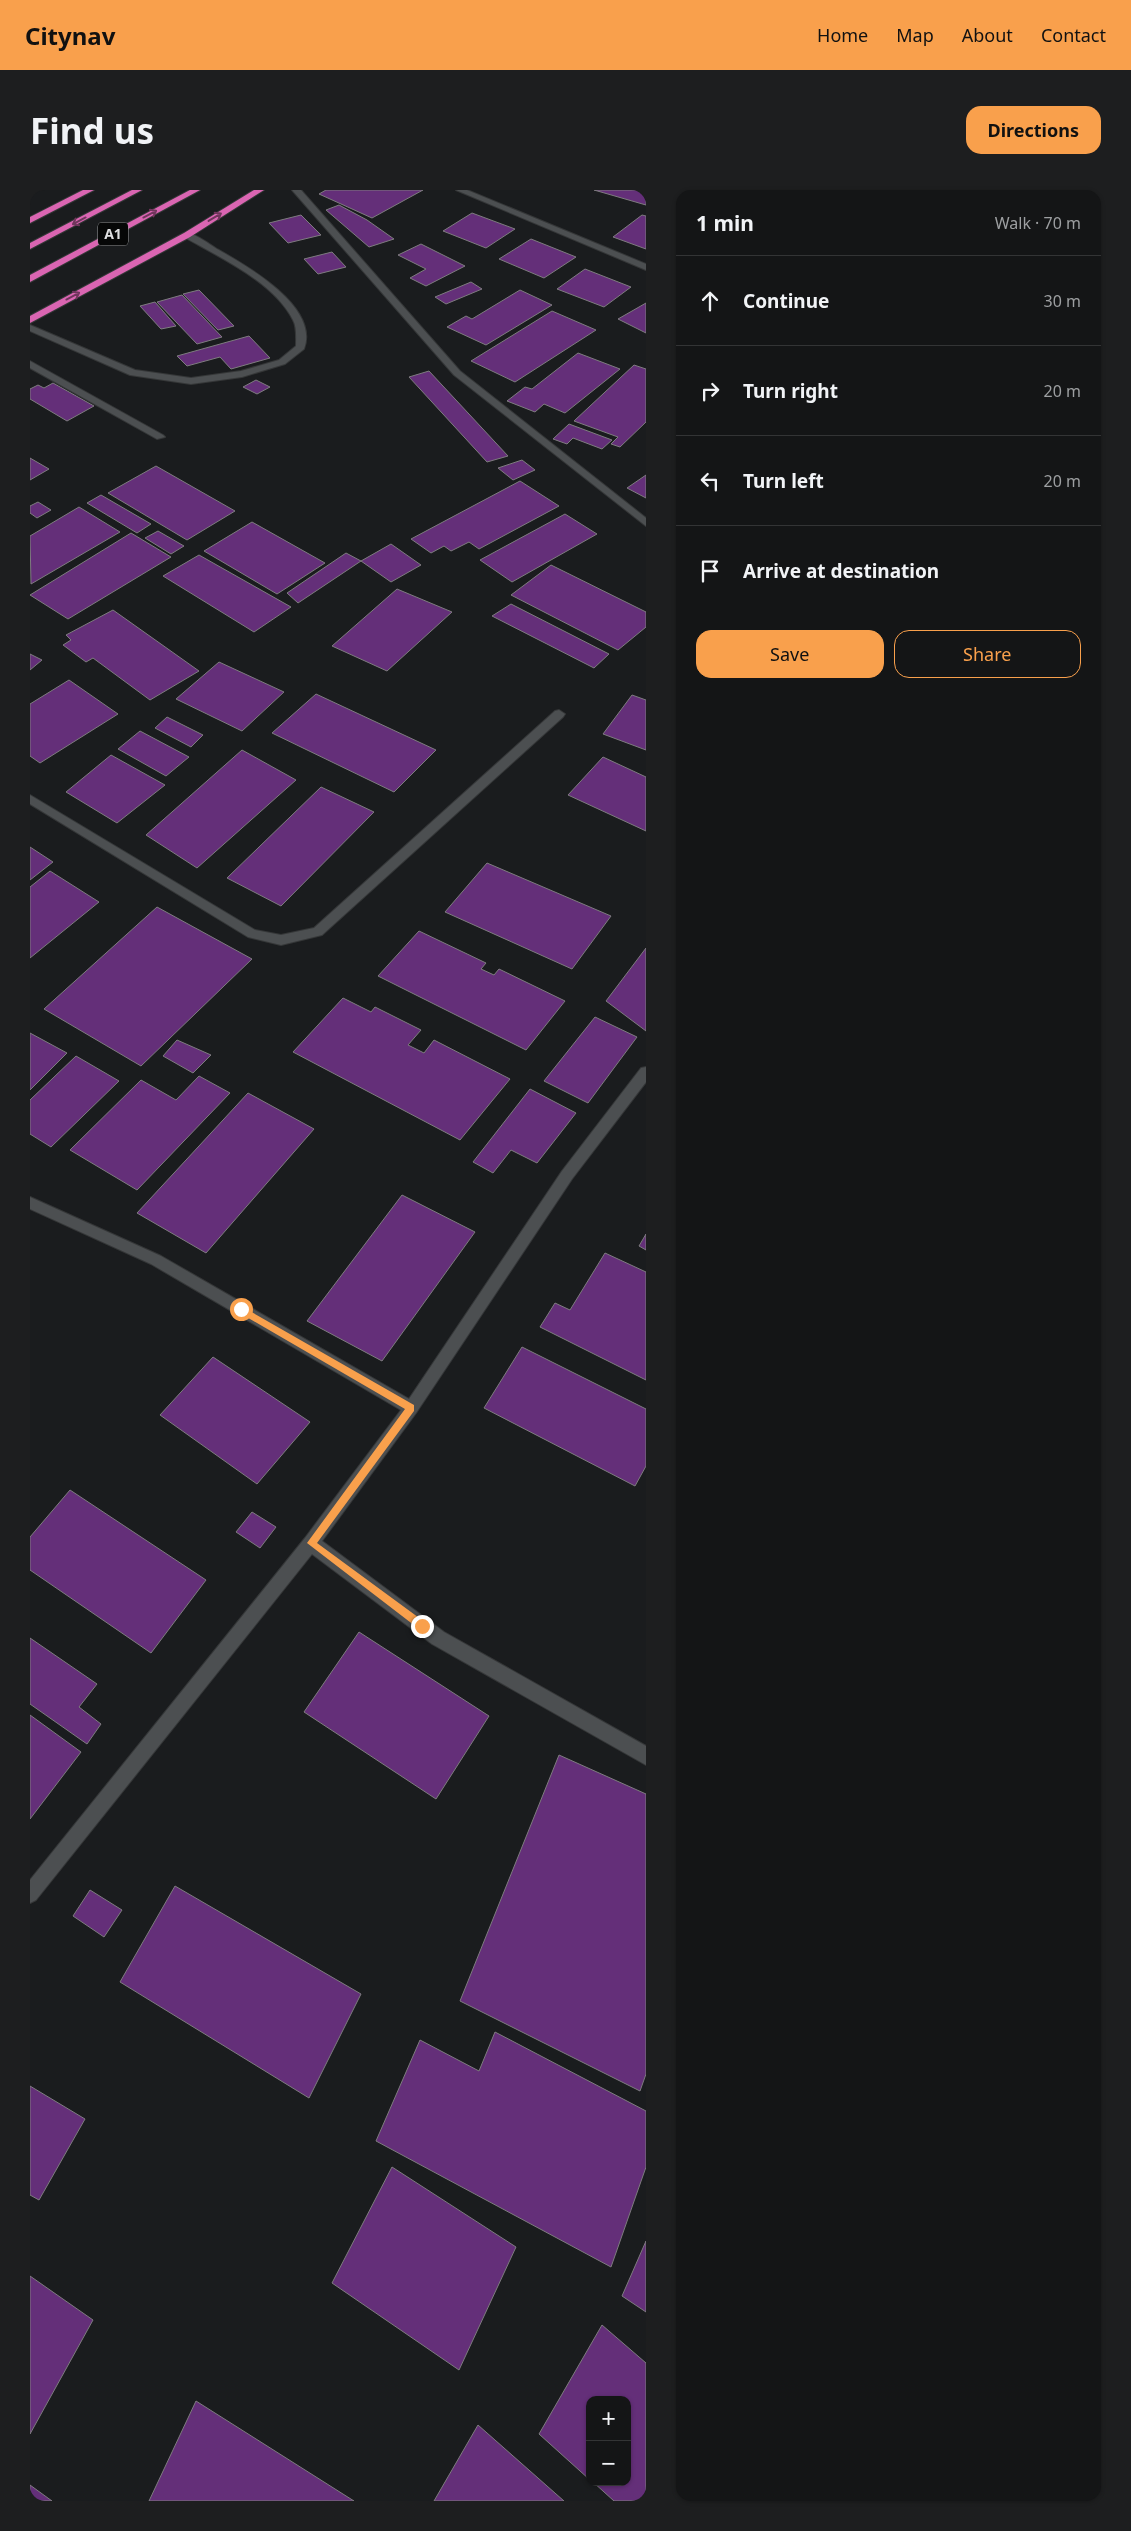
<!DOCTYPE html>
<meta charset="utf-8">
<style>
:root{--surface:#141516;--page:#1d1e1f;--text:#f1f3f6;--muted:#9d9fa1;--line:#333435;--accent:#f9a04c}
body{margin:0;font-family:"Noto Sans",sans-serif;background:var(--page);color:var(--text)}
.controls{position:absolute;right:15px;bottom:15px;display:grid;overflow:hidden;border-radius:10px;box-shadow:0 1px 4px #0004}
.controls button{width:45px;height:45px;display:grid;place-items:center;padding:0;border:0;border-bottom:1px solid var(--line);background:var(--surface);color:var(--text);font:25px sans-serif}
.stop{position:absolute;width:15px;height:15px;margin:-11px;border:4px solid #f9a04c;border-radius:50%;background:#fff}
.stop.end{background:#f9a04c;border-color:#fff;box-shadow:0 1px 5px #0008}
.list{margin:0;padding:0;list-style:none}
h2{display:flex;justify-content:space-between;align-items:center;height:65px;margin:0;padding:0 20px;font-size:21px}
h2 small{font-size:16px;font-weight:400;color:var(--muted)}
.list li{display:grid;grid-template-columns:32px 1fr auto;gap:15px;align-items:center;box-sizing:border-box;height:90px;padding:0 20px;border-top:1px solid var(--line)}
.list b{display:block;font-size:19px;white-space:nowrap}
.list em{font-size:16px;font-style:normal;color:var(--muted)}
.actions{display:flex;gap:10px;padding:15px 20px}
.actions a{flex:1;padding:11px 0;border:1px solid var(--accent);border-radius:15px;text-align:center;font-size:18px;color:var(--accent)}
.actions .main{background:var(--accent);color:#111}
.icon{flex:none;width:28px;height:28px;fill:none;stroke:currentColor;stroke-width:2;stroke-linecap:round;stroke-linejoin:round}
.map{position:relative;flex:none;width:616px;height:2311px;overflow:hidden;border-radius:15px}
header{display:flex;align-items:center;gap:30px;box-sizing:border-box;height:70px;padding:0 25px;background:var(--accent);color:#111}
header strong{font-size:24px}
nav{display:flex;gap:28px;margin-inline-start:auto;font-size:18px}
.intro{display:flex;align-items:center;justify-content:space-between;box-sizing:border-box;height:120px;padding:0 30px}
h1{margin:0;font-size:35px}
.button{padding:12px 22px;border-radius:15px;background:var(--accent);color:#111;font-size:18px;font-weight:700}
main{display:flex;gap:30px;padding:0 30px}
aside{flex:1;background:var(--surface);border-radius:15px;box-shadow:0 1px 4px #0004}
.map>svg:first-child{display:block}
.building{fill:#642f79;stroke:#7e7c7f}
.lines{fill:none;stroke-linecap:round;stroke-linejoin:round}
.lane-casing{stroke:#353738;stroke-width:2}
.street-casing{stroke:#353738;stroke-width:2}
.highway-casing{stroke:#353738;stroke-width:2}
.lane{fill:#4c4f51;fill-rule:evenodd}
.street{fill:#4c4f51;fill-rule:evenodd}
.highway{fill:#da65b2;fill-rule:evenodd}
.oneway{stroke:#70365c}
.route{fill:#f9a04c}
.labels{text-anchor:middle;stroke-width:5;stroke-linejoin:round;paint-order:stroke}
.shield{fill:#060707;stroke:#9d9ea0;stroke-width:1}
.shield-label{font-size:14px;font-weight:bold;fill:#dedfe1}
</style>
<header>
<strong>Citynav</strong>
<nav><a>Home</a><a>Map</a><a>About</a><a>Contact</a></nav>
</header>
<div class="intro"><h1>Find us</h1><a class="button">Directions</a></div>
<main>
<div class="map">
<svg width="616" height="2311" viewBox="0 0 616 2311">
<rect width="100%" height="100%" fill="#1a1c1e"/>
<!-- building -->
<path class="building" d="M296 0H393L342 28 289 4Z
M564 0H616V15Z
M309 15 337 30 364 49 339 57 296 20Z
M442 23 485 39 456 58 413 41Z
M271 25 291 45 258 53 239 33Z
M612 25 616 26V59L583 47Z
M501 49 546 67 514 88 469 69Z
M391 54 435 76 396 96 380 88 396 79 368 65Z
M302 62 316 77 288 84 274 69Z
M555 79 601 97 574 117 527 99Z
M441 92 452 99 416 114 405 107Z
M169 100 204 136 188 140 153 104Z
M490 100 522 115 456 155 417 137 436 126 442 129Z
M152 105 192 147 167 154 127 112Z
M125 112 146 136 131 139 110 116Z
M616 113V143L588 129Z
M522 121 566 140 485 192 441 171Z
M219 146 240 168 201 179 190 167 157 176 147 166Z
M548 163 590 179 535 223 514 214 505 222 477 211 495 197 502 199Z
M604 175 616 179V232L590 257 581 254 588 247 544 231Z
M399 181 478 266 457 272 379 187Z
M226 190 240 197 227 204 213 197Z
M23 193 64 216 37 231 0 209V199L8 195 14 198Z
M539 234 582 250 572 259 543 248 537 254 523 249Z
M0 268 19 279 0 290Z
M492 270 505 280 483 290 468 278Z
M126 276 205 321 157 350 78 303Z
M616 285V308L597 298Z
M490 291 529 316 449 359 439 352 421 361 414 356 401 363 381 349Z
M71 305 121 334 107 343 57 313Z
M8 312 21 320 7 328 0 323V316Z
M49 317 90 342 1 394 0 346Z
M535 324 567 344 482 392 450 370Z
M222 332 295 373 247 404 174 361Z
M128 341 154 356 141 364 115 348Z
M101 343 141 367 38 429 0 405Z
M361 354 391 375 361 392 331 371Z
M316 363 331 371 268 413 257 403Z
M169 365 261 417 224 442 133 386Z
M521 375 616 422V437L588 460 481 405Z
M367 399 422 422 357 481 302 456Z
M481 414 579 464 564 478 462 426Z
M83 420 169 481 120 510 63 468 56 472 33 455 41 450 36 445Z
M0 464 12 470 0 480Z
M189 472 254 502 212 541 146 509Z
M39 490 88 524 10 573 0 566V514Z
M286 504 406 560 364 602 242 543Z
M602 505 616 510V560L573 544Z
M137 527 173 545 161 557 125 538Z
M110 541 159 567 136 586 88 559Z
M212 560 266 590 167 678 116 645Z
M81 565 135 595 87 633 36 602Z
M573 567 616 587V641L538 605Z
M291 597 344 622 251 716 197 688Z
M0 657 23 672 0 690Z
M457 673 581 726 542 779 415 722Z
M20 681 69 712 0 768V697Z
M127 717 222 769 111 876 14 819Z
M389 741 456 773 451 779 464 785 469 779 535 811 496 860 348 786Z
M616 758V841L576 811Z
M313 808 341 822 345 817 391 840 378 855 394 863 404 850 480 889 430 950 263 862Z
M565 827 607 847 558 913 514 891Z
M0 843 37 863 0 900Z
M147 850 181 865 163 883 133 866Z
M46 866 89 891 21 957 0 944V910Z
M169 886 200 903 107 1000 40 960 111 890 146 910Z
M500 899 546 923 507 973 481 960 463 983 443 972Z
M218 903 284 939 176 1063 107 1023Z
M372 1005 445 1042 352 1171 277 1131Z
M616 1044V1060L609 1056Z
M575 1063 616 1082V1190L510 1137 525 1113 540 1120Z
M492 1157 616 1219V1276L605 1296 454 1218Z
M183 1167 280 1232 227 1294 130 1225Z
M40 1300 176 1390 121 1463 0 1380V1347Z
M222 1322 246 1337 230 1358 206 1342Z
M329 1442 459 1526 406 1609 274 1522Z
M0 1448 67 1494 49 1517 71 1534 57 1554 0 1514Z
M0 1525 51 1562 0 1629Z
M529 1565 616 1604V1884L610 1901 430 1811Z
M145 1696 331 1804 279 1908 90 1792Z
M60 1700 92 1720 74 1747 43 1726Z
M465 1842 616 1921V1977L581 2077 346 1951 390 1850 449 1881Z
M0 1896 55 1929 9 2010 0 2005Z
M362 1977 486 2057 429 2180 302 2093Z
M616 2051V2122L592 2106Z
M0 2086 63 2130 0 2244Z
M572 2135 616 2173V2311H584L563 2292H597V2210H560V2290L509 2244Z
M166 2211 324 2311H119Z
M448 2235 534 2311H404Z
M0 2295 22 2311H0Z"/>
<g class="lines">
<!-- lane casing -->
<g class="lane-casing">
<path id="lane" d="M426 0H437L616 74V80Z
M157 42C168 46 178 53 187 59 217 76 290 117 274 159L255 174 212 187 161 194 100 185 0 141V135L105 180 161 188 211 181 249 170 266 156C266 148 267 137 263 130 244 92 189 67 154 47L153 45Z
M0 171 133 245 135 247 127 249 0 178Z"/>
</g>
<!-- street casing -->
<g class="street-casing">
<path id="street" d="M262 0H271L430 181 616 328V336L424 185Z
M529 520 535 524 533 527 292 745 251 755 218 747 0 614V605L225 740 251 745 284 738 525 521Z
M616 877V892L542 989 386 1223 292 1351 414 1442 616 1556V1575L402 1454 282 1364 6 1710 0 1713V1690L275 1348 371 1220 121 1074 0 1019V1007L131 1066 379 1209 532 981 611 878Z"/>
</g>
<!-- highway casing -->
<g class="highway-casing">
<path id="highway" d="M53 0H64L0 33V27Z
M102 0H112L0 59V53Z
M160 0H170L0 92V85Z
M224 0H234L160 47 0 133V126L154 43Z"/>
</g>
<!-- lane -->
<use href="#lane" class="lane"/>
<!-- street -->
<use href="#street" class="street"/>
<!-- highway -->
<use href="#highway" class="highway"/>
</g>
<!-- one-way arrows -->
<defs><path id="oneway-shaft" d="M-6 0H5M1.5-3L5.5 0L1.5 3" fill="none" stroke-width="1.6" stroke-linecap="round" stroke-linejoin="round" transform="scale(1.25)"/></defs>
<g class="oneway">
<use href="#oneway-shaft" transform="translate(120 24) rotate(-28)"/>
<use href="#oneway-shaft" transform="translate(185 27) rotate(-31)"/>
<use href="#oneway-shaft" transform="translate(49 31) rotate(152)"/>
<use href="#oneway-shaft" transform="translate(43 106) rotate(-28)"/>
</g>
<!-- route -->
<path class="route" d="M211 1116 384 1215V1221L287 1353 396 1433V1439H389L277 1353 375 1219 208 1122V1117Z"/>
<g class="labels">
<!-- shield labels -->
<rect class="shield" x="68" y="32.5" width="30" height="23" rx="4"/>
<g class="shield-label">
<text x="83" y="49">A1</text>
</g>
</g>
</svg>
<div class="controls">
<button>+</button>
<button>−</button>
</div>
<div class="stop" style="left:211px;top:1119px"></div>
<div class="stop end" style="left:392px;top:1436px"></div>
</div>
<aside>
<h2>1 min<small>Walk · 70 m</small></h2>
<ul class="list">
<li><svg class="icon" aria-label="ahead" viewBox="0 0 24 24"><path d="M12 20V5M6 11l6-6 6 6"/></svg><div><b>Continue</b></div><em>30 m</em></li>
<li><svg class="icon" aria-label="right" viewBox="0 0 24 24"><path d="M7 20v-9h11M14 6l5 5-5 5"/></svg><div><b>Turn right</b></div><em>20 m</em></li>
<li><svg class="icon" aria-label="left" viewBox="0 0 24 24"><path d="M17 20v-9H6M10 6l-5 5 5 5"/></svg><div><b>Turn left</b></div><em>20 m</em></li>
<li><svg class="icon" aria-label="arrive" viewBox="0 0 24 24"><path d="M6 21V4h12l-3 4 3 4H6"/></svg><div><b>Arrive at destination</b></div></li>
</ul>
<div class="actions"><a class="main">Save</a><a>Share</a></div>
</aside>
</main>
